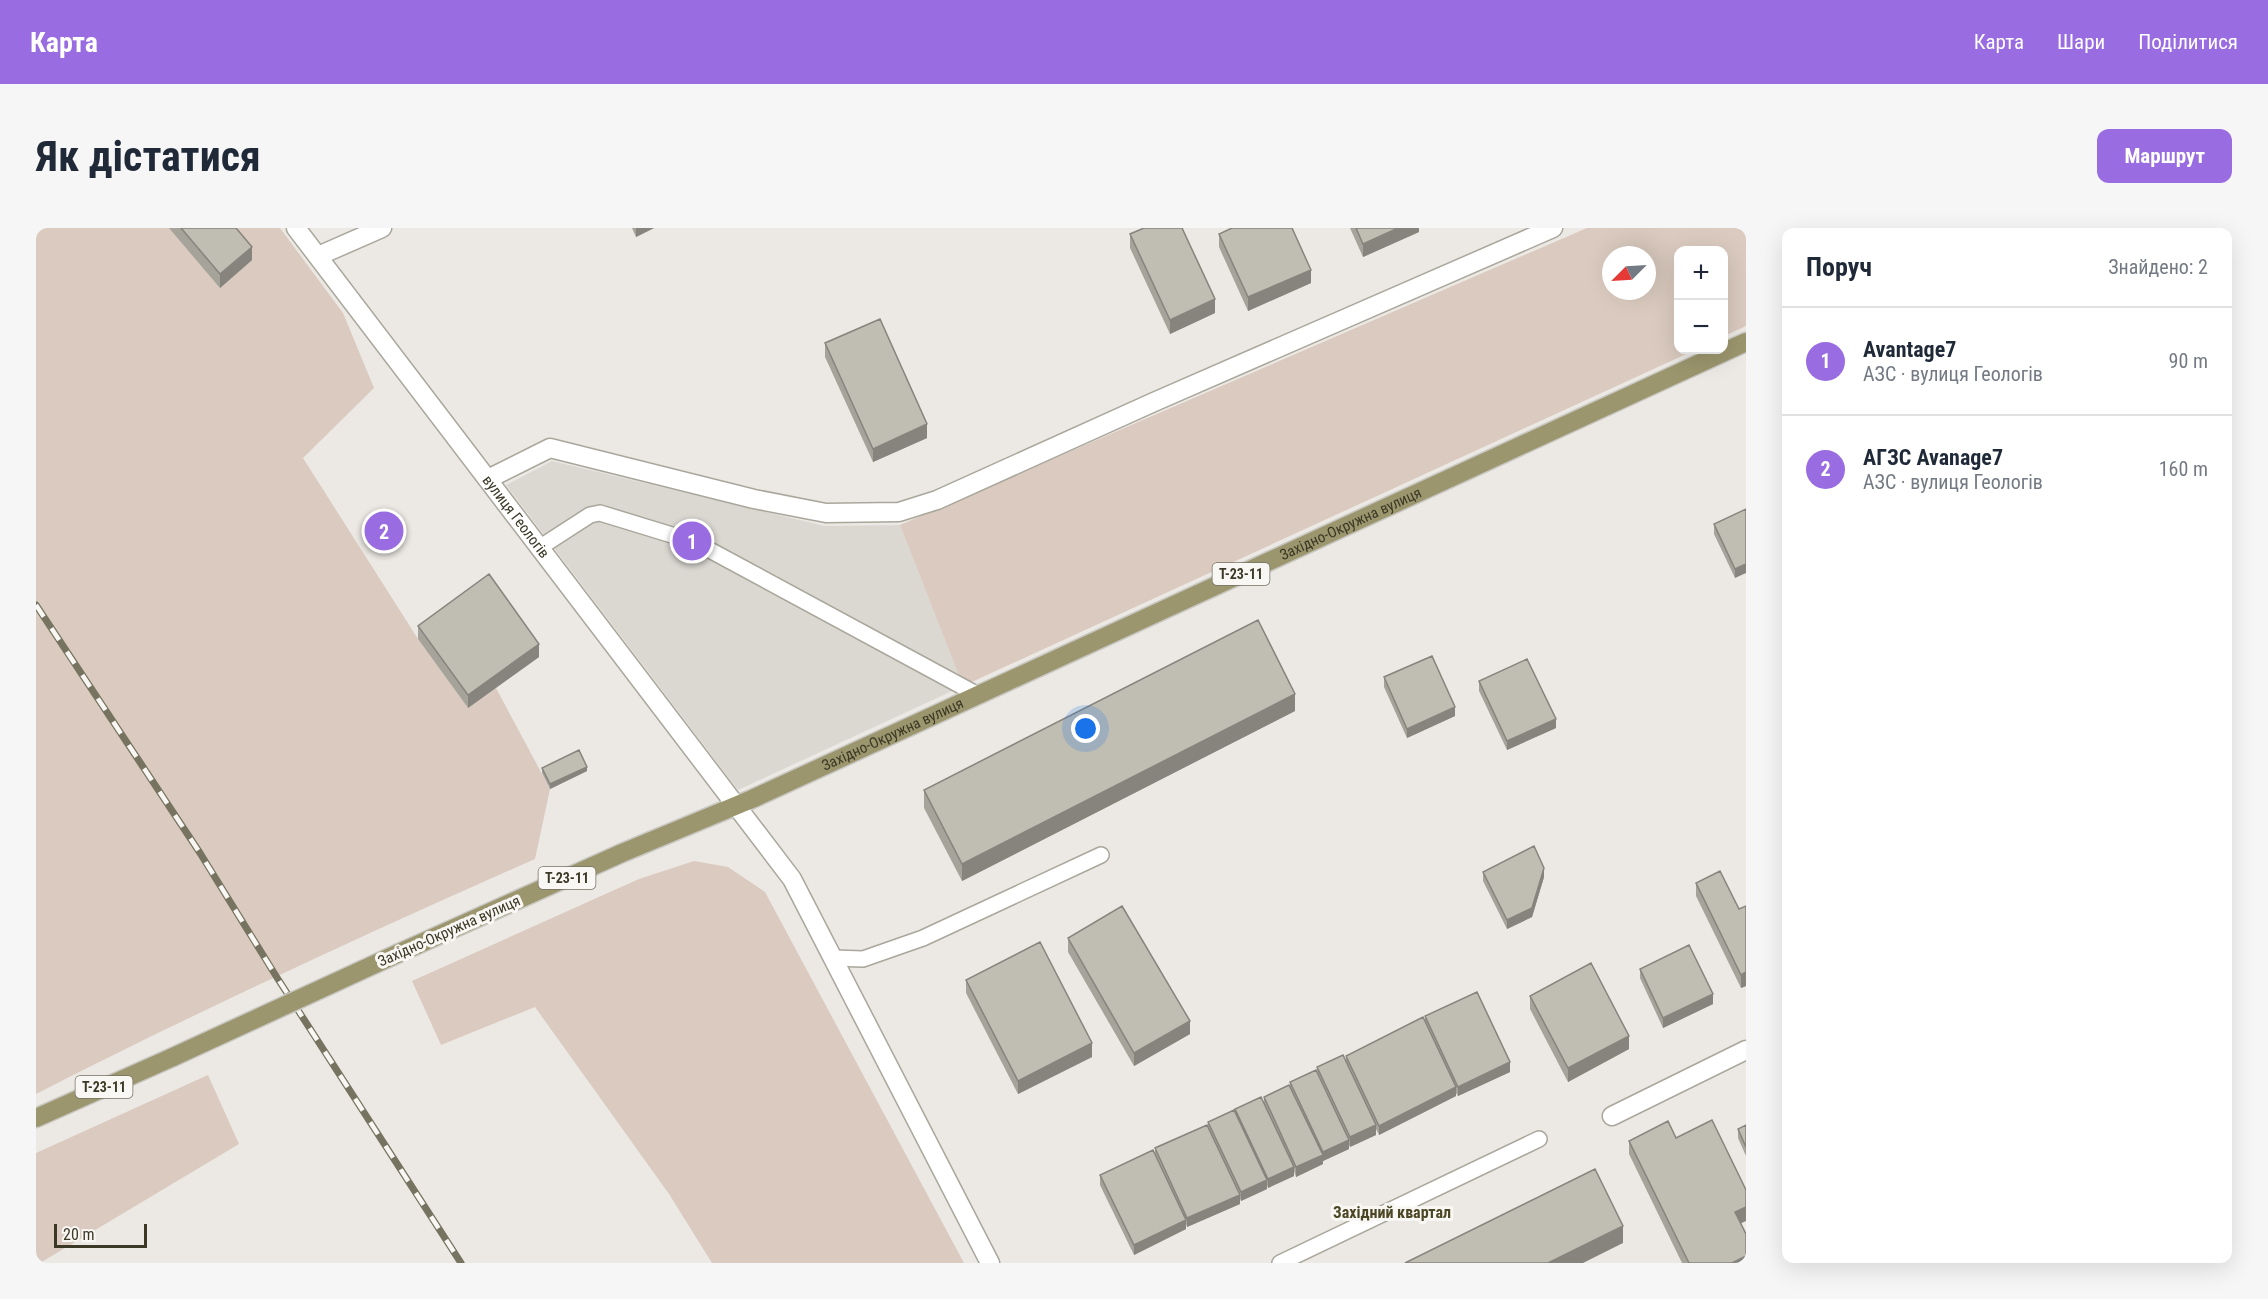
<!DOCTYPE html>
<html lang="uk">
<meta charset="utf-8">
<style>
:root{--surface:#fff;--page:#f6f6f7;--text:#1f2937;--muted:#747a83;--line:#e0e1e3;--accent:#996ce2}
body{margin:0;font-family:"Roboto Condensed",sans-serif;background:var(--page);color:var(--text)}
.controls{position:absolute;right:18px;top:18px;display:grid;overflow:hidden;border-radius:12px;box-shadow:0 6px 24px #0002}
.controls button{width:54px;height:54px;display:grid;place-items:center;padding:0;border:0;border-bottom:2px solid var(--line);background:var(--surface);color:var(--text);font:30px sans-serif}
.compass{position:absolute;left:1566px;top:18px;width:54px;height:54px;border-radius:50%;background:var(--surface);box-shadow:0 6px 24px #0002;rotate:246deg}
.scale{position:absolute;left:18px;bottom:15px;width:93px;box-sizing:border-box;padding-left:6px;border:3px solid #3b3825;border-top:0;font-size:16px;line-height:21px;white-space:nowrap;color:#3b3825;-webkit-text-stroke:4px #f8f7f4;paint-order:stroke}
.you{position:absolute;left:1050px;top:501px;width:21px;height:21px;margin:-15px;border:4px solid #fff;border-radius:50%;background:#1a73e8;box-shadow:0 0 0 9px #1a73e833}
.badge{display:grid;place-items:center;width:39px;height:39px;border-radius:50%;background:var(--accent);color:#fff;font-size:20px;font-weight:700}
.pin{position:absolute;translate:-50% -50%;border:3px solid #fff;box-shadow:0 2px 6px #0006}
.list{margin:0;padding:0;list-style:none}
h2{display:flex;justify-content:space-between;align-items:center;height:78px;margin:0;padding:0 24px;font-size:26px}
h2 small{font-size:20px;font-weight:400;color:var(--muted)}
.list li{display:grid;grid-template-columns:39px 1fr auto;gap:18px;align-items:center;box-sizing:border-box;height:108px;padding:0 24px;border-top:2px solid var(--line)}
.list b{display:block;font-size:22px;white-space:nowrap}
.list p{margin:0;font-size:20px;white-space:nowrap;color:var(--muted)}
.list em{font-size:20px;font-style:normal;color:var(--muted)}
.map{position:relative;flex:none;width:1710px;height:1035px;overflow:hidden;border-radius:12px}
header{display:flex;align-items:center;gap:36px;box-sizing:border-box;height:84px;padding:0 30px;background:var(--accent);color:#fff}
header strong{font-size:28px}
nav{display:flex;gap:33px;margin-inline-start:auto;font-size:21px}
.intro{display:flex;align-items:center;justify-content:space-between;box-sizing:border-box;height:144px;padding:0 36px}
h1{margin:0;font-size:42px}
.button{padding:15px 27px;border-radius:12px;background:var(--accent);color:#fff;font-size:21px;font-weight:700}
main{display:flex;gap:36px;padding:0 36px}
aside{flex:1;background:var(--surface);border-radius:12px;box-shadow:0 6px 24px #0002}
.map>svg:first-child{display:block}
.built{fill:#dbd8d2}
.green{fill:#dacabf;fill-rule:evenodd}
.lines{fill:none;stroke-linecap:round;stroke-linejoin:round}
.lane-casing{stroke:#a9a69b;stroke-width:18}
.street-casing{stroke:#a9a69b;stroke-width:21}
.primary-casing{stroke:#c8c7c2;stroke-width:21}
.lane{stroke:#fff;stroke-width:15}
.street{stroke:#fff;stroke-width:18}
.primary{stroke:#9c966e;stroke-width:18}
.rail-casing{stroke:#767460;stroke-width:7}
.rail{stroke:#f8f7f4;stroke-width:4.5;stroke-dasharray:14;stroke-linecap:butt}
.primary-bridge-casing{stroke:#c8c7c2;stroke-width:21;stroke-linecap:butt}
.primary-bridge{stroke:#9c966e;stroke-width:18}
.wall{fill:#a5a39a}
.shaded-wall{fill:#86847d}
.building{fill:#c0bdb3;stroke:#86847d;stroke-width:1.5}
.labels{text-anchor:middle;stroke-width:6;stroke-linejoin:round;paint-order:stroke}
.shield{fill:#f8f7f4;stroke:#747163;stroke-width:1.5}
.shield-label{font-size:14px;font-weight:bold;fill:#3b3825}
.street-label{font-size:15px;fill:#3b3825;stroke:#f8f7f4}
.neighbourhood-label{font-size:16px;font-weight:bold;fill:#4b4724;stroke:#f8f7f4}
</style>
<header>
<strong>Карта</strong>
<nav><a>Карта</a><a>Шари</a><a>Поділитися</a></nav>
</header>
<div class="intro"><h1>Як дістатися</h1><a class="button">Маршрут</a></div>
<main>
<div class="map">
<svg width="1710" height="1035" viewBox="0 0 1710 1035">
<rect width="100%" height="100%" fill="#ece9e4"/>
<!-- built -->
<path class="built" d="M516 233 789 298 864 297 927 458 702 562 470 257Z"/>
<!-- green -->
<path class="green" d="M0 0H244L307 85 338 160 267 230 382 411 432 480 460 460 514 561 499 631C330 706 164 782 0 866Z
M1551 0H1710V98L1688 108V22H1642V122H1659L927 458 864 297ZM1575 27H1611V63H1575Z
M658 633 692 639 729 664 928 1035H676L633 966 499 779 405 817 376 753 603 651Z
M172 847 203 916 4 1035H0V925Z"/>
<g class="lines">
<!-- lane casing -->
<g class="lane-casing">
<path id="lane" d="M503 320 554 287 564 285 649 311
M670 320 942 467
M796 730 827 731 887 710 1065 627
M1244 1035 1503 911"/>
</g>
<!-- street casing -->
<g class="street-casing">
<g id="street">
<path id="s1" d="M260 0 756 651 954 1035"/>
<path d="M282 28 346 0"/>
<path d="M452 251 514 220 718 271 790 285 863 284 901 272 1118 174 1517 0"/>
<path d="M1576 888 1710 822"/>
</g>
</g>
<!-- primary casing -->
<g class="primary-casing">
<g id="primary">
<path id="s2" d="M363 725 586 625 716 571 1710 114"/>
<path d="M0 890 137 829"/>
</g>
</g>
<!-- lane -->
<use href="#lane" class="lane"/>
<!-- street -->
<use href="#street" class="street"/>
<!-- primary -->
<use href="#primary" class="primary"/>
<!-- rail casing -->
<g class="rail-casing">
<path id="rail" d="M0 377 164 625 240 748 425 1035"/>
</g>
<!-- rail -->
<use href="#rail" class="rail"/>
<!-- primary-bridge casing -->
<g class="primary-bridge-casing">
<path id="primary-bridge" d="M137 829 363 725"/>
</g>
<!-- primary-bridge -->
<use href="#primary-bridge" class="primary-bridge"/>
</g>
<!-- wall -->
<path class="wall" d="M133 0H200L216 32 184 60Z
M596 0H618L600 9Z
M1314 0H1383V4L1327 29Z
M1094 6 1179 85 1134 106 1094 20Z
M1183 6 1275 55 1212 83 1183 19Z
M789 115 891 210 837 234 789 129Z
M1710 281 1699 350 1678 306V296Z
M382 398 503 429 432 480 382 411Z
M1348 449 1419 488 1371 510 1348 459Z
M1443 453 1520 500 1471 522 1443 463Z
M1259 483 926 653 888 580V562Z
M506 540 551 543 514 561 506 545Z
M1447 644 1508 649 1496 689 1471 701 1447 653Z
M1660 655 1703 681 1710 678V758L1705 760 1660 668Z
M1032 710 1154 806 1098 838 1032 724Z
M1604 741 1677 776 1627 800 1604 750Z
M930 752 1056 829 982 866 930 765Z
M1494 768 1593 821 1532 854 1494 781Z
M1389 788 1474 844 1422 868 1420 865V868L1343 907 1340 901V907L1314 919 1313 917V921L1287 933V931V936L1260 949 1258 943V948L1232 960 1231 957V961L1205 973 1204 971V976L1151 999 1150 996V1001L1098 1027 1064 957V947L1119 926V920L1172 899V894L1199 884V881L1228 874V869L1254 859V854L1281 843V839L1310 834V828L1389 792Z
M1710 897V928L1702 910V901Z
M1640 910 1705 995 1710 1035H1646L1593 926V913Z"/>
<!-- shaded-wall -->
<path class="shaded-wall" d="M600 0H618L600 9Z
M1362 0H1383V4L1327 29V16Z
M216 19V32L184 60V46Z
M1275 42V55L1212 83V69Z
M1179 71V85L1134 106V92Z
M891 196V210L837 234V221Z
M1710 336V345L1699 350V341Z
M503 416V429L432 480V467Z
M1259 466V483L926 653V636Z
M1419 479V488L1371 510V501Z
M1520 491V500L1471 522V513Z
M551 539V543L514 561V556Z
M1508 640V649L1496 689 1471 701V692Z
M1710 744V758L1705 760V747Z
M1677 766V776L1627 800V790Z
M1154 793V806L1098 838V825Z
M1593 808V821L1532 854V840Z
M1056 815V829L982 866V853Z
M1474 834V844L1422 868V859Z
M1420 859V868L1343 907V898Z
M1340 897V907L1314 919V909Z
M1313 912V921L1287 933V924Z
M1287 927V936L1260 949V939Z
M1258 939V948L1232 960V951Z
M1231 952V961L1205 973V964Z
M1204 967V976L1151 999V990Z
M1710 979V993L1699 998V984Z
M1150 992V1001L1098 1027V1017Z
M1587 998V1015L1547 1035H1512Z
M1710 1028V1035H1696Z"/>
<!-- building -->
<path class="building" d="M145 0H200L216 19 184 46Z
M1108 0H1146L1179 71 1134 92 1094 6Z
M1196 0H1256L1275 42 1212 69 1183 6Z
M1320 0H1362L1327 16Z
M844 91 891 196 837 221 789 115Z
M1710 281V336L1699 341 1678 296Z
M453 346 503 416 432 467 382 398Z
M1222 392 1259 466 926 636 888 562Z
M1396 428 1419 479 1371 501 1348 449Z
M1491 431 1520 491 1471 513 1443 453Z
M543 522 551 539 514 556 506 540Z
M1498 618 1508 640 1496 680 1471 692 1447 644Z
M1684 643 1703 681 1710 678V744L1705 747 1660 655Z
M1086 678 1154 793 1098 825 1032 710Z
M1004 714 1056 815 982 853 930 752Z
M1653 717 1677 766 1627 790 1604 741Z
M1555 735 1593 808 1532 840 1494 768Z
M1441 764 1474 834 1422 859 1389 788Z
M1387 789 1420 859 1343 898 1310 828Z
M1307 827 1340 897 1314 909 1281 839Z
M1280 842 1313 912 1287 924 1254 854Z
M1253 857 1287 927 1260 939 1228 869Z
M1225 869 1258 939 1232 951 1199 881Z
M1198 882 1231 952 1205 964 1172 894Z
M1676 892 1710 962V979L1699 984 1710 1006V1028L1696 1035H1653L1593 913 1632 893 1640 910Z
M1171 897 1204 967 1151 990 1119 920Z
M1710 897V919L1702 901Z
M1117 922 1150 992 1098 1017 1064 947Z
M1559 941 1587 998 1512 1035H1369Z"/>
<g class="labels">
<!-- shield labels -->
<g class="shield">
<rect x="1176.5" y="335" width="57" height="22" rx="4.5"/>
<rect x="502.5" y="639" width="57" height="22" rx="4.5"/>
<rect x="39.5" y="848" width="57" height="22" rx="4.5"/>
</g>
<g class="shield-label">
<text x="1205" y="351">Т-23-11</text>
<text x="531" y="655">Т-23-11</text>
<text x="68" y="864">Т-23-11</text>
</g>
<!-- street labels -->
<g class="street-label">
<text dy="5" stroke="none"><textPath href="#s1" startOffset="363">вулиця Геологів</textPath></text>
<text dy="5" stroke="none"><textPath href="#s2" startOffset="1044">Західно-Окружна вулиця</textPath></text>
<text dy="5" stroke="none"><textPath href="#s2" startOffset="540">Західно-Окружна вулиця</textPath></text>
<text transform="translate(413 703) rotate(-24)" y="5">Західно-Окружна вулиця</text>
</g>
<!-- neighbourhood labels -->
<g class="neighbourhood-label">
<text x="1356" y="990">Західний квартал</text>
</g>
</g>
</svg>
<div class="controls">
<button>+</button>
<button>−</button>
</div>
<svg class="compass" viewBox="-18 -18 36 36"><path d="M0-13l5 13h-10z" fill="#e53935"/><path d="M0 13l5-13h-10z" fill="#747a83"/></svg>
<div class="scale">20 m</div>
<div class="you"></div>
<div class="pin badge" style="left:656px;top:313px">1</div>
<div class="pin badge" style="left:348px;top:303px">2</div>
</div>
<aside>
<h2>Поруч<small>Знайдено: 2</small></h2>
<ul class="list">
<li><span class="badge">1</span><div><b>Avantage7</b><p>АЗС · вулиця Геологів</p></div><em>90 m</em></li>
<li><span class="badge">2</span><div><b>АГЗС Avanage7</b><p>АЗС · вулиця Геологів</p></div><em>160 m</em></li>
</ul>
</aside>
</main>
